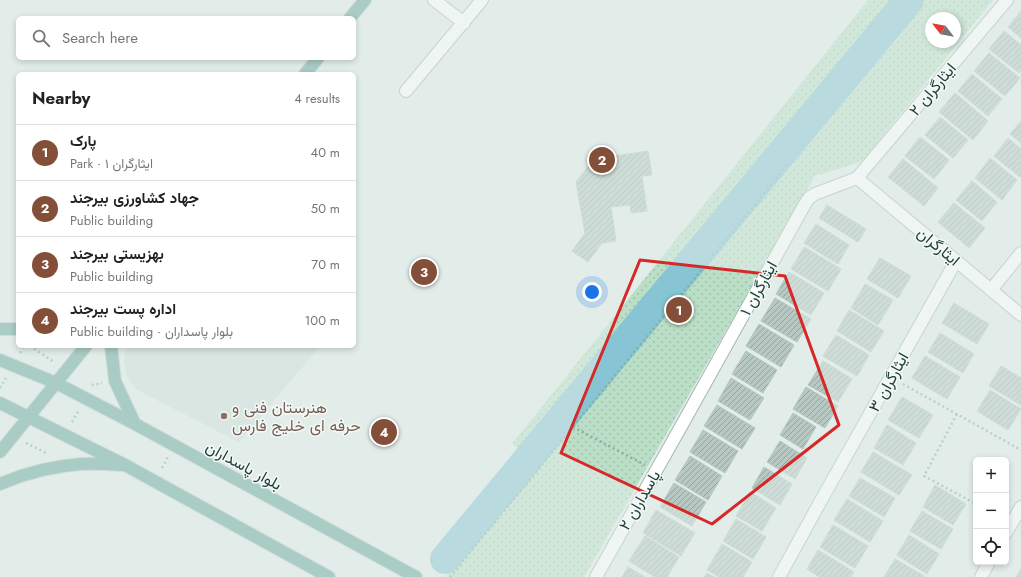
<!DOCTYPE html>
<meta charset="utf-8">
<style>
:root{--surface:#fff;--page:#f2f2f2;--text:#222;--muted:#767676;--line:#e0e0e0;--accent:#834f38}
body{margin:0;font-family:Jost,Vazirmatn,sans-serif;background:var(--page);color:var(--text)}
.controls{position:absolute;right:12px;bottom:12px;display:grid;overflow:hidden;border-radius:6px;box-shadow:0 2px 6px #0003}
.controls button{width:36px;height:36px;display:grid;place-items:center;padding:0;border:0;border-bottom:1px solid var(--line);background:var(--surface);color:var(--text);font:20px sans-serif}
.compass{position:absolute;left:925px;top:12px;width:36px;height:36px;border-radius:50%;background:var(--surface);box-shadow:0 2px 6px #0003;rotate:301deg}
.you{position:absolute;left:592px;top:292px;width:14px;height:14px;margin:-10px;border:3px solid #fff;border-radius:50%;background:#1a73e8;box-shadow:0 0 0 6px #1a73e833}
.badge{display:grid;place-items:center;width:26px;height:26px;border-radius:50%;background:var(--accent);color:#fff;font-size:13px;font-weight:700}
.pin{position:absolute;translate:-50% -50%;border:2px solid #fff;box-shadow:0 1px 4px #0006}
.list{margin:0;padding:0;list-style:none}
h2{display:flex;justify-content:space-between;align-items:center;height:52px;margin:0;padding:0 16px;font-size:17px}
h2 small{font-size:13px;font-weight:400;color:var(--muted)}
.list li{display:grid;grid-template-columns:26px 1fr auto;gap:12px;align-items:center;box-sizing:border-box;height:56px;padding:0 16px;border-top:1px solid var(--line)}
.list b{display:block;font-size:15px;white-space:nowrap}
.list p{margin:0;font-size:13px;white-space:nowrap;color:var(--muted)}
.list em{font-size:13px;font-style:normal;color:var(--muted)}
.icon{flex:none;width:22px;height:22px;fill:none;stroke:currentColor;stroke-width:2;stroke-linecap:round;stroke-linejoin:round}
.map{position:relative;flex:none;width:1021px;height:577px;overflow:hidden}
.search{position:absolute;background:var(--surface);box-shadow:0 2px 6px #0003;left:16px;top:16px;width:340px;height:44px;display:flex;align-items:center;gap:10px;box-sizing:border-box;padding:0 14px;border-radius:6px;color:var(--muted);font-size:15px}
.panel{position:absolute;background:var(--surface);box-shadow:0 2px 6px #0003;left:16px;top:72px;width:340px;height:276px;border-radius:6px}
.map>svg:first-child{display:block}
.built{fill:#d0ddd8}
.park{fill:url(#park-dots);fill-rule:evenodd}
.lines{fill:none;stroke-linecap:round;stroke-linejoin:round}
.river{stroke:#87c5d5;stroke-width:30}
.building{fill:url(#building-hatch);stroke:#b4c7c0}
.minor-casing{stroke:#a4b5b1;stroke-width:14}
.major-casing{stroke:#c1c9c8;stroke-width:14}
.path{stroke:#81b2a6;stroke-width:2.5;stroke-dasharray:2 3;stroke-linecap:butt}
.minor{stroke:#fff;stroke-width:12}
.major{stroke:#64a598;stroke-width:12}
.marked{fill:none;stroke:#d62828;stroke-width:3;stroke-linejoin:round}
.education-dot{fill:#8d6e63;stroke:#f3f9f7;stroke-width:1.5}
.labels{text-anchor:middle;stroke-width:3;stroke-linejoin:round;paint-order:stroke}
.street-label{font-size:16px;fill:#213f39;stroke:#f3f9f7}
.education-label{font-size:16px;fill:#785e54;stroke:#f3f9f7;text-anchor:start}
</style>
<div class="map">
<svg width="1021" height="577" viewBox="0 0 1021 577">
<defs>
<pattern id="park-dots" width="8" height="8" patternUnits="userSpaceOnUse"><rect width="8" height="8" fill="#badfc6"/><path d="M2 2h.1M6 6h.1" fill="none" stroke="#a0c0ab" stroke-width="1.8" stroke-linecap="round"/></pattern>
<pattern id="building-hatch" width="6" height="6" patternUnits="userSpaceOnUse"><rect width="6" height="6" fill="#b7c8c2"/><path d="M-1 1l2-2M0 6l6-6M5 7l2-2" fill="none" stroke="#94a49f"/></pattern>
</defs>
<rect width="100%" height="100%" fill="#e2ede9"/>
<!-- built -->
<path class="built" d="M130 346H320L239 442 137 390 127 377 124 363 125 352Z"/>
<!-- park -->
<path class="park" d="M868 0H993L863 160 851 165 815 176 584 577H446L540 464 512 444ZM931 18H955V42H931Z"/>
<g class="lines">
<!-- river -->
<path class="river" d="M445 559 909 0"/>
</g>
<!-- building -->
<path class="building" d="M1021 11V38L1008 27Z
M1004 31 1021 45V70L1019 73 989 49Z
M989 53 1020 78 1005 96 974 71Z
M972 74 1002 99 988 116 958 91Z
M955 93 988 121 973 140 939 112Z
M940 117 968 140 953 158 925 135Z
M1021 121V143L1010 134Z
M920 137 949 160 934 179 905 156Z
M1008 138 1021 149V176L1020 177 994 156Z
M648 151 652 175 642 176 647 211 631 213 630 205 611 207 616 241 602 243 588 262 572 251 585 233 576 182 594 159Z
M990 158 1017 180 1002 200 975 178Z
M903 159 938 188 924 206 888 177Z
M972 181 997 202 982 221 956 200Z
M954 203 985 228 969 248 938 222Z
M827 205 866 229 858 242 819 218Z
M816 224 849 245 838 264 804 243Z
M804 247 841 269 828 291 791 269Z
M880 258 911 276 898 298 867 279Z
M789 272 824 293 811 315 776 294Z
M865 284 893 300 878 325 851 308Z
M775 298 811 319 797 342 761 321Z
M954 303 989 324 977 344 942 323Z
M849 310 884 331 871 352 837 331Z
M759 324 794 345 781 367 746 346Z
M940 333 974 354 963 373 928 352Z
M836 335 869 355 857 376 823 356Z
M746 351 777 370 763 393 732 374Z
M925 356 960 377 947 399 912 378Z
M823 361 852 379 838 402 808 385Z
M1001 366 1021 378V405L989 386Z
M731 378 764 398 750 420 718 401Z
M806 387 838 406 825 428 793 409Z
M990 390 1021 409 1008 430 977 411Z
M902 397 933 415 919 438 888 420Z
M717 405 755 428 742 449 704 426Z
M793 413 816 427 803 449 780 435Z
M887 425 916 443 903 465 874 448Z
M703 430 738 451 725 473 690 452Z
M780 441 807 458 795 479 767 462Z
M873 452 912 475 899 495 861 472Z
M690 456 722 476 708 500 675 480Z
M764 467 792 484 780 505 752 488Z
M860 478 895 498 884 517 849 496Z
M674 483 706 502 692 526 660 507Z
M935 485 966 504 953 525 923 507Z
M750 492 776 508 762 531 736 516Z
M847 499 883 521 870 542 834 520Z
M656 510 695 533 681 556 643 533Z
M922 511 953 529 941 549 910 531Z
M736 519 766 537 753 559 723 541Z
M833 525 868 546 855 568 820 547Z
M909 535 939 554 927 574 897 555Z
M645 536 679 557 667 577H655L629 561Z
M722 544 752 562 743 577H719L707 570Z
M818 550 854 572 851 577H819L807 569Z
M895 559 924 576V577H884Z
M628 567 645 577H622Z
M1021 569V577H1016Z
M707 573 714 577H704Z"/>
<g class="lines">
<!-- minor casing -->
<g class="minor-casing">
<path id="minor" d="M434 0 464 23
M406 91 482 0
M857 178 1021 315
M991 290 1021 253
M1006 533 1021 507
M596 577 683 423 805 204 809 198 815 194 857 178 1007 0
M779 577 819 504 956 261
M981 577 989 562"/>
</g>
<!-- major casing -->
<g class="major-casing">
<path id="major" d="M350 18 365 0
M305 74 318 58
M0 329H18
M111 346 115 381 135 424
M0 360 56 383 135 424 416 577
M0 403 125 465 329 577
M0 452 86 346
M0 484C25 473 54 466 81 464 95 463 109 464 122 465"/>
</g>
<!-- path -->
<path class="path" d="M30 346 54 362
M20 353 24 346
M92 384 93 385 102 383
M903 384 1021 450
M0 388 6 378
M957 414 924 476 976 504
M72 422 79 410
M573 427 645 465
M26 443 48 454
M162 468 168 457
M450 577 789 163"/>
<!-- minor -->
<use href="#minor" class="minor"/>
<!-- major -->
<use href="#major" class="major"/>
</g>
<!-- marked area -->
<path d="M0 0H1021V577H0ZM640 260 785 276 839 425 712 524 561 453Z" fill="#e2ede9" fill-opacity=".55" fill-rule="evenodd"/>
<path class="marked" d="M640 260 785 276 839 425 712 524 561 453Z"/>
<!-- markers -->
<circle class="education-dot" cx="224" cy="416" r="4"/>
<g class="labels">
<!-- street labels -->
<g class="street-label">
<text transform="translate(932 89) rotate(-50)" y="6">ایثارگران ۲</text>
<text transform="translate(939 246) rotate(40)" y="6">ایثارگران</text>
<text transform="translate(758 288) rotate(-61)" y="6">ایثارگران ۱</text>
<text transform="translate(888 382) rotate(-61)" y="6">ایثارگران ۳</text>
<text transform="translate(244 465) rotate(29)" y="6">بلوار پاسداران</text>
<text transform="translate(639 500) rotate(-60)" y="6">پاسداران ۲</text>
</g>
<!-- education labels -->
<g class="education-label">
<text x="232" y="413">هنرستان فنی و<tspan x="232" dy="18">حرفه ای خلیج فارس</tspan></text>
</g>
</g>
</svg>
<div class="controls">
<button>+</button>
<button>−</button>
<button><svg class="icon" aria-label="locate" viewBox="0 0 24 24"><circle cx="12" cy="12" r="6"/><path d="M12 2v4M12 18v4M2 12h4M18 12h4"/></svg></button>
</div>
<svg class="compass" viewBox="-18 -18 36 36"><path d="M0-13l5 13h-10z" fill="#e53935"/><path d="M0 13l5-13h-10z" fill="#767676"/></svg>
<div class="you"></div>
<div class="pin badge" style="left:679px;top:310px">1</div>
<div class="pin badge" style="left:602px;top:160px">2</div>
<div class="pin badge" style="left:424px;top:272px">3</div>
<div class="pin badge" style="left:384px;top:432px">4</div>
<div class="search"><svg class="icon" aria-label="search" viewBox="0 0 24 24"><circle cx="10" cy="10" r="6"/><path d="M15 15l6 6"/></svg>Search here</div>
<section class="panel">
<h2>Nearby<small>4 results</small></h2>
<ul class="list">
<li><span class="badge">1</span><div><b>پارک</b><p>Park · ایثارگران ۱</p></div><em>40 m</em></li>
<li><span class="badge">2</span><div><b>جهاد کشاورزی بیرجند</b><p>Public building</p></div><em>50 m</em></li>
<li><span class="badge">3</span><div><b>بهزیستی بیرجند</b><p>Public building</p></div><em>70 m</em></li>
<li><span class="badge">4</span><div><b>اداره پست بیرجند</b><p>Public building · بلوار پاسداران</p></div><em>100 m</em></li>
</ul>
</section>
</div>
